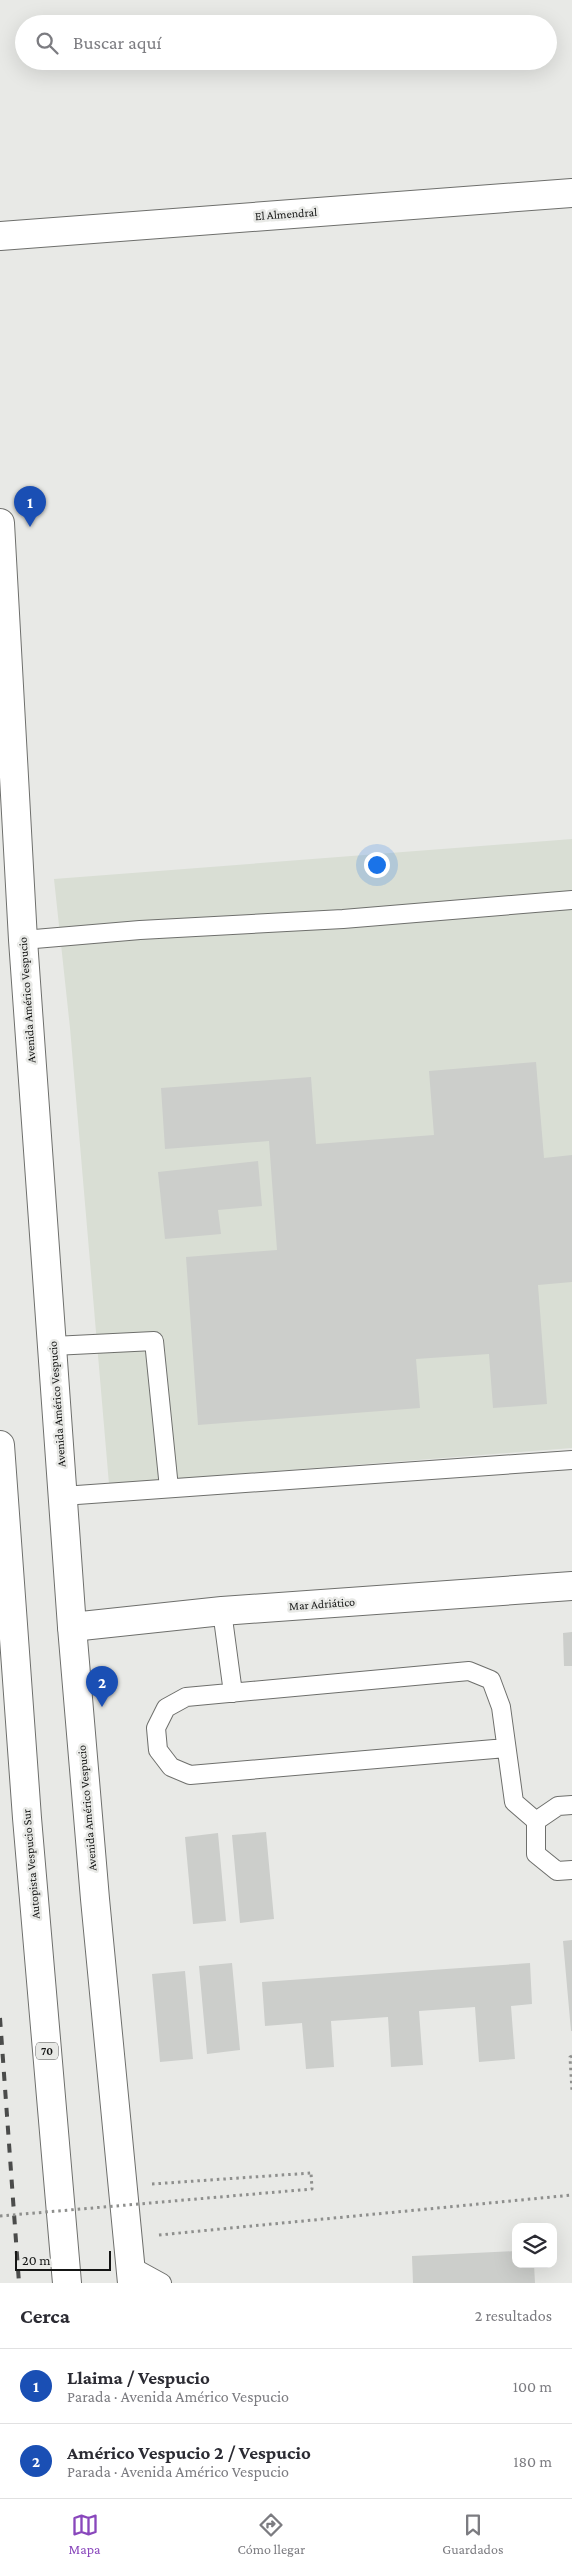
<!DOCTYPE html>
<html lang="es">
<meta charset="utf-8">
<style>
:root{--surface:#fff;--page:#f2f2f3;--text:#2b2b33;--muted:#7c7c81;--line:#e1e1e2;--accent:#8947bc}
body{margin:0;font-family:"Crimson Pro",serif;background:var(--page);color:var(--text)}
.controls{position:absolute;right:15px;bottom:15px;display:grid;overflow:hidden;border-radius:10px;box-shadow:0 5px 20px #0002}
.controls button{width:45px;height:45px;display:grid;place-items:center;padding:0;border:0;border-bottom:1px solid var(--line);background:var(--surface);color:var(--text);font:25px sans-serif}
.scale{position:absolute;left:15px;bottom:12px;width:96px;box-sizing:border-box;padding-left:5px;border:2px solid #151615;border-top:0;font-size:14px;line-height:18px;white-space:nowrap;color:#151615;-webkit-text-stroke:4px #e8e9e6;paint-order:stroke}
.you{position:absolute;left:376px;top:864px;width:18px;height:18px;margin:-12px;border:4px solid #fff;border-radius:50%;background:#1a73e8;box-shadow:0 0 0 8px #1a73e833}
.badge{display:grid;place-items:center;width:32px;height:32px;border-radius:50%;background:var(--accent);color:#fff;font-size:16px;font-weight:700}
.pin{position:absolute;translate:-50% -41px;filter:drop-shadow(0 1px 2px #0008)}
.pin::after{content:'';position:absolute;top:26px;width:18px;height:15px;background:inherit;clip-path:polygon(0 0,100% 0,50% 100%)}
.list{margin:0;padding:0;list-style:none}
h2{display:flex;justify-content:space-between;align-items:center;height:65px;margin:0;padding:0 20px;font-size:21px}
h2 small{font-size:16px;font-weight:400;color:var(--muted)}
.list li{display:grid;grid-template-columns:32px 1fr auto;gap:15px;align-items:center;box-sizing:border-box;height:75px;padding:0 20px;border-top:1px solid var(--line)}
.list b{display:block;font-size:19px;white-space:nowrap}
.list p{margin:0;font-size:16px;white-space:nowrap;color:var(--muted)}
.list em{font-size:16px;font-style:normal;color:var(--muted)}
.icon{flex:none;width:28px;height:28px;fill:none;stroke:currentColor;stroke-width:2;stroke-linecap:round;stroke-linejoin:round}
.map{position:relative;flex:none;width:572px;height:2283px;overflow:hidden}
.search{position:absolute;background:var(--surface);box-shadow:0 5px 20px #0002;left:15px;right:15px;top:15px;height:55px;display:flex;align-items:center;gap:12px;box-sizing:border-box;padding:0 18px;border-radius:28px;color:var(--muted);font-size:19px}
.sheet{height:215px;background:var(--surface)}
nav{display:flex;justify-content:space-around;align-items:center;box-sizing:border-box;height:70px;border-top:1px solid var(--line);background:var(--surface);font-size:14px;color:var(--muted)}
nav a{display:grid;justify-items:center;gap:2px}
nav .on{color:var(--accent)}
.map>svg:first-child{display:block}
.built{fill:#d9ded4}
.building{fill:#cccecb}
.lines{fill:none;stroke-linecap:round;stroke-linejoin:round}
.service-casing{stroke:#6e6f6c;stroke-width:20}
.minor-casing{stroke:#6e6f6c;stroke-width:30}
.primary-casing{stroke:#6e6f6c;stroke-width:30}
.motorway-casing{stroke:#6e6f6c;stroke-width:30}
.path{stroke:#8e8f8d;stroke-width:3;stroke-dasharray:2.5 4;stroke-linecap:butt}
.service{stroke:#fff;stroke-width:18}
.minor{stroke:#fff;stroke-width:28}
.primary{stroke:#fff;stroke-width:28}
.motorway{stroke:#fff;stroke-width:28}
.rail{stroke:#4b4c4b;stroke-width:4;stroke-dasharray:9 9;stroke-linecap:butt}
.path-bridge{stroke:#8e8f8d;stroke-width:3;stroke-dasharray:2.5 4;stroke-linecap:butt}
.labels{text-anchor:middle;stroke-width:5;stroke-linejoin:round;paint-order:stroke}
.shield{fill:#e8e9e6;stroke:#545554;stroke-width:1}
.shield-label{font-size:11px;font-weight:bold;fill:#151615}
.street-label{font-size:12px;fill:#151615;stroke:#e8e9e6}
</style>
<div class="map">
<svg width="572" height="2283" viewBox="0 0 572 2283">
<rect width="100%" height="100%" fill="#e8e9e6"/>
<!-- built -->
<path class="built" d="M572 839V1448L109 1484 70 1028 54 879Z"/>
<!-- building -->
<path class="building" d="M536 1062 544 1158 572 1155V1282L538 1285 547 1404 493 1408 489 1354 416 1359 420 1408 198 1425 186 1257 277 1250 269 1141 165 1149 161 1088 311 1077 316 1144 434 1135 429 1071Z
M258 1161 262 1206 218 1210 221 1234 165 1239 158 1172Z
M572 1632V1666H564L563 1633Z
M266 1832 274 1919 240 1923 232 1835Z
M218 1833 226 1921 193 1924 185 1837Z
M572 1940V2031H571L563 1941Z
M232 1963 240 2050 207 2054 199 1966Z
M530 1963 532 2004 511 2006 515 2059 479 2062 475 2007 419 2011 423 2065 391 2067 388 2017 331 2021 334 2067 306 2069 302 2023 265 2026 262 1982Z
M185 1971 193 2059 160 2062 152 1974Z
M516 2251V2264H534L535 2283H413L412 2256Z"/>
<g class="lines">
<!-- service casing -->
<g class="service-casing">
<path id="service" d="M23 940 140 930 343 919 572 900
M53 1346 154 1341 169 1488
M63 1496 572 1460
M222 1611 233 1693
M506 1748 190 1775 171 1767 158 1750 156 1728 166 1708 186 1697 469 1671 491 1680 501 1707 514 1802 536 1821V1854L557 1871 572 1870
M536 1821 558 1806 572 1805
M131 2266 162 2283"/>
</g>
<!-- minor casing -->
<g class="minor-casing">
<path id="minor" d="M0 236 572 193
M72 1627 222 1611 572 1586"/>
</g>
<!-- primary casing -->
<g class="primary-casing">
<path id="primary" d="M0 523 23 940 72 1627 95 1899 132 2283"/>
</g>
<!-- motorway casing -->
<g class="motorway-casing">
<path id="motorway" d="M0 1445 27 1818 67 2283"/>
</g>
<!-- path -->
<path class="path" d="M572 2056 570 2057 572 2091
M152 2184 311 2173
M159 2235 572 2195"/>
<!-- service -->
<use href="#service" class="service"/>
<!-- minor -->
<use href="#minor" class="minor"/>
<!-- primary -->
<use href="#primary" class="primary"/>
<!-- motorway -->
<use href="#motorway" class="motorway"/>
<!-- rail -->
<path class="rail" d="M0 2018 19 2283"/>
<!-- path-bridge -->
<path class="path-bridge" d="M0 2216 312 2189 311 2173"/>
</g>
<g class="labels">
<!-- shield labels -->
<rect class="shield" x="36" y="2042.5" width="22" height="17" rx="4"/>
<g class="shield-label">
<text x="47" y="2055">70</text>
</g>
<!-- street labels -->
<g class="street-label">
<text transform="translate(286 214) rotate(-4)" y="4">El Almendral</text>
<text transform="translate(27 1000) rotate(-94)" y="4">Avenida Américo Vespucio</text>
<text transform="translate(57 1404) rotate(-94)" y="4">Avenida Américo Vespucio</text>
<text transform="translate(322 1604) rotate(-4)" y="4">Mar Adriático</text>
<text transform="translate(87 1808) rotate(-95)" y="4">Avenida Américo Vespucio</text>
<text transform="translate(31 1864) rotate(-95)" y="4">Autopista Vespucio Sur</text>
</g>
</g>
</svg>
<div class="controls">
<button><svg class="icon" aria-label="layers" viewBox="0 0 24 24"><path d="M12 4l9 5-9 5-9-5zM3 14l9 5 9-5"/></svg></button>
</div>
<div class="scale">20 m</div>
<div class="you"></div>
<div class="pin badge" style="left:30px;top:527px;background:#1a4fb4">1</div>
<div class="pin badge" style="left:102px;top:1707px;background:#1a4fb4">2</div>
<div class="search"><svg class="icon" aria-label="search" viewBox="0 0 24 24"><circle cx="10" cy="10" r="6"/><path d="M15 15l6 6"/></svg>Buscar aquí</div>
</div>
<section class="sheet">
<h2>Cerca<small>2 resultados</small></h2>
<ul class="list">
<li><span class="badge" style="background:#1a4fb4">1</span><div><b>Llaima / Vespucio</b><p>Parada · Avenida Américo Vespucio</p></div><em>100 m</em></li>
<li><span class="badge" style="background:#1a4fb4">2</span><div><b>Américo Vespucio 2 / Vespucio</b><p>Parada · Avenida Américo Vespucio</p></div><em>180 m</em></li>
</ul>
</section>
<nav>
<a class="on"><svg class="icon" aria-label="map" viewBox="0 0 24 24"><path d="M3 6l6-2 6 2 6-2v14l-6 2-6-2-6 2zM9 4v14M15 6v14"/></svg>Mapa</a>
<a><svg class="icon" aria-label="directions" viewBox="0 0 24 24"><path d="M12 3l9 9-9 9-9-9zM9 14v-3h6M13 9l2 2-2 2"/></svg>Cómo llegar</a>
<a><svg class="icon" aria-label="saved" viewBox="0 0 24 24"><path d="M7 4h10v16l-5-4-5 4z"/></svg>Guardados</a>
</nav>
